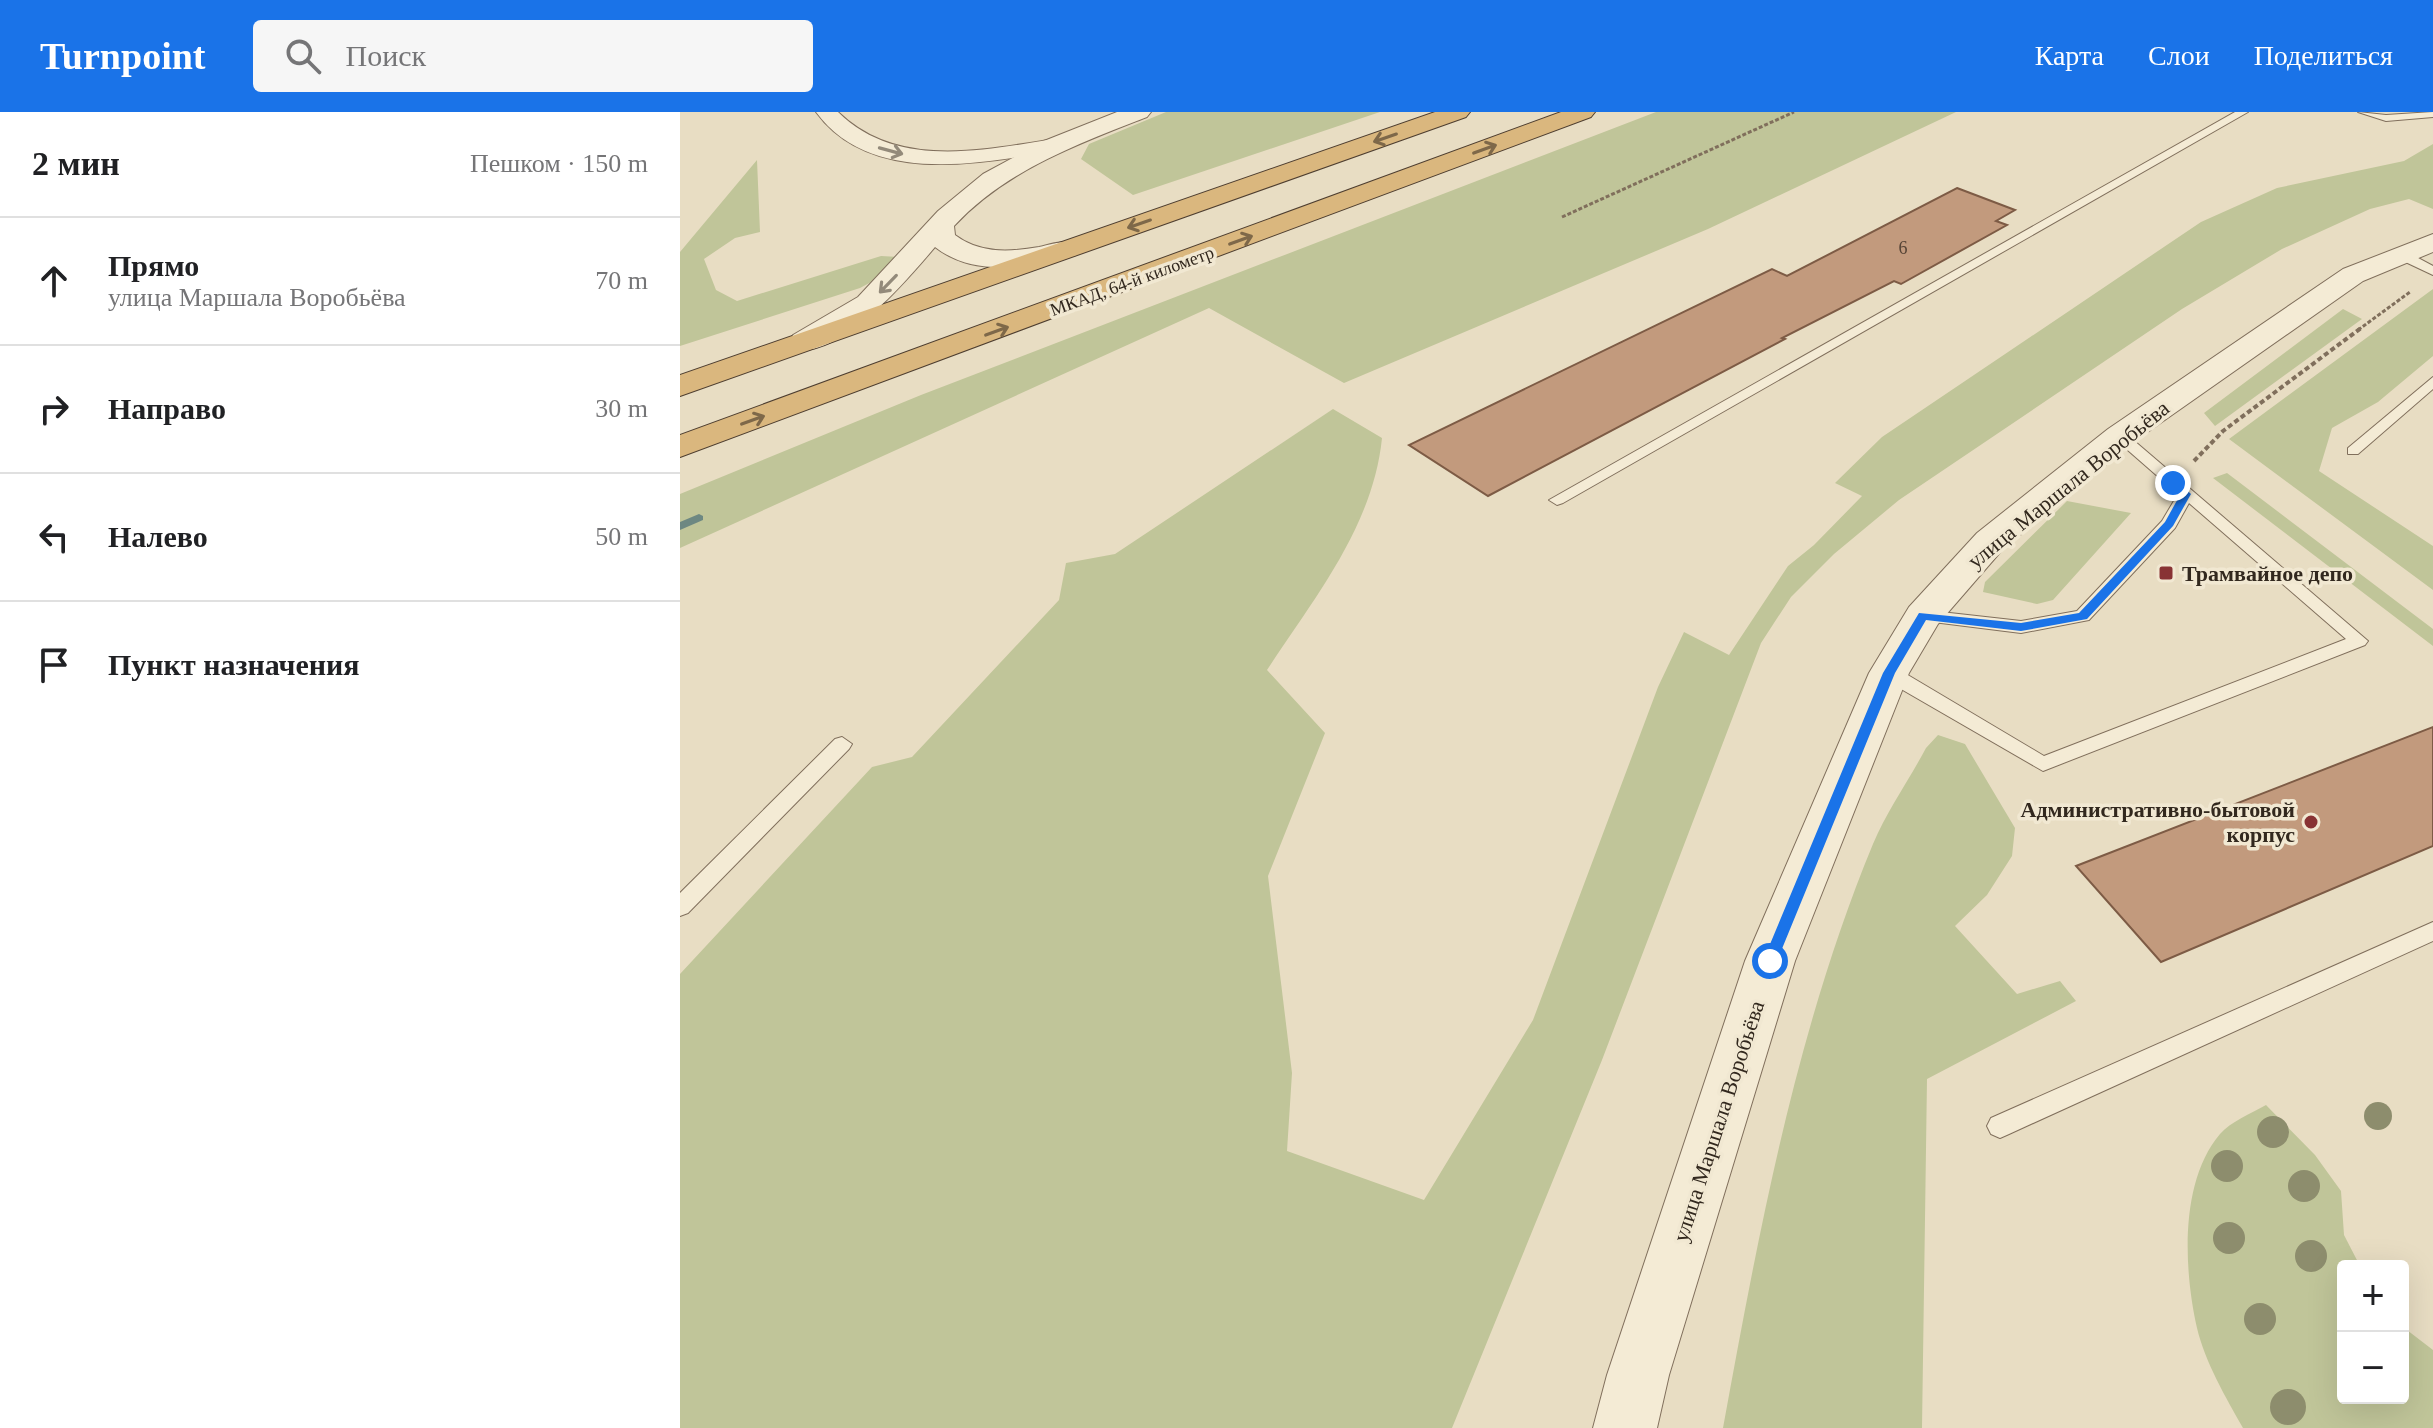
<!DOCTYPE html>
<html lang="ru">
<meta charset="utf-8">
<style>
:root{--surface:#fff;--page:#f6f6f6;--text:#202124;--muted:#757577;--line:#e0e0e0;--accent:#1a73e8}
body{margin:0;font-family:"Times New Roman",serif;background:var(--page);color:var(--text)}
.controls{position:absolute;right:24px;bottom:24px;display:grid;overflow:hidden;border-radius:8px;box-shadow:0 8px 32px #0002}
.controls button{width:72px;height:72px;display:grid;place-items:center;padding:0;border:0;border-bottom:2px solid var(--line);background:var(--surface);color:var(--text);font:40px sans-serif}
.stop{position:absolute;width:24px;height:24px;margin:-18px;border:6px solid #1a73e8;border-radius:50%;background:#fff}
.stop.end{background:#1a73e8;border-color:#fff;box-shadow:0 2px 8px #0008}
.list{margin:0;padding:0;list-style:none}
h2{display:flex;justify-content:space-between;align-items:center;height:104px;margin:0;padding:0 32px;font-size:34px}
h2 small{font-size:26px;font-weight:400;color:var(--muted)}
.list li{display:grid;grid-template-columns:52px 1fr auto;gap:24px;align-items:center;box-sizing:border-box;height:128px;padding:0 32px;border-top:2px solid var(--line)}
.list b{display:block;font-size:30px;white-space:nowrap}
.list p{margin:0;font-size:26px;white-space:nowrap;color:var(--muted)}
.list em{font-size:26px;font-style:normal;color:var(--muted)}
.icon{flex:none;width:44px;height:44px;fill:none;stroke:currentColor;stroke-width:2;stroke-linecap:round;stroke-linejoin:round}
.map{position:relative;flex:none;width:1753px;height:1316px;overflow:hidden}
header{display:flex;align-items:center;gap:48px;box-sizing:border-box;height:112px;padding:0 40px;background:var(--accent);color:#fff}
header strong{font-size:38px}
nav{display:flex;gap:44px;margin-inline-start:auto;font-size:28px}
.search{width:560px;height:72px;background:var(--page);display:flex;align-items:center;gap:20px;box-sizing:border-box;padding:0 28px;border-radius:8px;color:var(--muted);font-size:30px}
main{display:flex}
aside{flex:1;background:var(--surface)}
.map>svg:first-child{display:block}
.green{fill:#c0c599}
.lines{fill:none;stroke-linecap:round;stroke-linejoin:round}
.stream{fill:#6d8882;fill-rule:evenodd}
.building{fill:#c29a7d;stroke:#7d5b45;stroke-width:2}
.service-casing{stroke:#806f5c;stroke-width:2}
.minor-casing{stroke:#806f5c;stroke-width:2}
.tertiary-casing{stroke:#806f5c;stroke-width:2}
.trunk-casing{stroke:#4e3e30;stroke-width:2}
.path-far1{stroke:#806f5c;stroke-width:3;stroke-dasharray:4 2;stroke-linecap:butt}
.path{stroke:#806f5c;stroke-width:4;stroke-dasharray:5 3;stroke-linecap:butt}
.service{fill:#f4ebd5;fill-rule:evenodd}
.minor{fill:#f4ebd5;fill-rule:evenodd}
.tertiary{fill:#f4ebd5;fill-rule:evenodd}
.trunk{fill:#dab77e;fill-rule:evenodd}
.tree{fill:#8d8d6d}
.oneway{stroke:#7e6849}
.oneway2{stroke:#938a7a}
.route{fill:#1a73e8}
.poi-dot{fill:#883334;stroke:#f1e8d2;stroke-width:3}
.labels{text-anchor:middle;stroke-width:7;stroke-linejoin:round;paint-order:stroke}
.number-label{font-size:18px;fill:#564436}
.far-street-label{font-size:18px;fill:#32281e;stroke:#f1e8d2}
.street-label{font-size:22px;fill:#32281e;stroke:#f1e8d2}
.poi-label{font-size:22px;font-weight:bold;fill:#32281e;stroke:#f1e8d2;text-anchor:start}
</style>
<header>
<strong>Turnpoint</strong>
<div class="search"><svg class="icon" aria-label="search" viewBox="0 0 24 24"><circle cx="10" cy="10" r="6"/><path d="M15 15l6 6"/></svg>Поиск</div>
<nav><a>Карта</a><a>Слои</a><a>Поделиться</a></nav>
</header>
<main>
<aside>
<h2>2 мин<small>Пешком · 150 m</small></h2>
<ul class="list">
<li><svg class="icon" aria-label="ahead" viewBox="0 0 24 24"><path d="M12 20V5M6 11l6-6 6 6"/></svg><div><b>Прямо</b><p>улица Маршала Воробьёва</p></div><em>70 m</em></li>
<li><svg class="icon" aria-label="right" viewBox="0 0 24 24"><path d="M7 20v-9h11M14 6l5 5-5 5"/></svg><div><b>Направо</b></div><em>30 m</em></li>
<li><svg class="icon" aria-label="left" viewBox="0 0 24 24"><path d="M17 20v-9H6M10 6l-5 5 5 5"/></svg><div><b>Налево</b></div><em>50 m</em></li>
<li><svg class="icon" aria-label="arrive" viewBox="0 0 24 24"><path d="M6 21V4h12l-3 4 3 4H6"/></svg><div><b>Пункт назначения</b></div></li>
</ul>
</aside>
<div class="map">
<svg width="1753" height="1316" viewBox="0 0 1753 1316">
<rect width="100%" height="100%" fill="#e8ddc3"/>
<!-- green -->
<path class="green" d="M486 0H700L453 83 401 47 409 32Z
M976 0H1276L1028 117 664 271 529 196 0 436V382L241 283Z
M1753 32V97L1729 87 1690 97 1602 137 1502 197 1219 388 1154 442 1111 485 1081 531 922 948 772 1316H0V862L192 655 232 645 379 488 386 451 435 442 653 297 702 326C693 415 634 486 587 558L645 621 588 764 612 961 607 1039 744 1088 853 908 978 575 1004 520 1049 543 1108 454 1134 433 1182 384 1155 371 1202 325 1521 110 1597 76 1724 49Z
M77 48 80 120 55 126 24 147 36 178 57 189 201 144 219 145 195 168 180 176 0 234V140Z
M1753 177V244L1698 290 1652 316 1639 359 1753 434V478L1549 327Z
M1663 197 1682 207 1535 314 1524 301Z
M1547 361 1753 517V534L1533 366Z
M1387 389 1451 401 1373 488 1357 492 1303 480 1305 470Z
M1258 623 1285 632 1335 716 1332 744 1307 783 1275 814 1337 882 1380 869 1396 889 1247 967 1242 1316H1043C1079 1119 1116 918 1193 732 1207 699 1229 668 1246 636Z
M1586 993 1635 1043 1661 1079 1664 1123 1680 1154H1663V1286H1723V1215L1753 1238V1316H1563C1546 1286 1525 1250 1517 1216 1504 1159 1499 1070 1540 1022 1550 1010 1572 1001 1586 993Z"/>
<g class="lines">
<!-- stream -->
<path class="stream" d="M19 402 23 404V408L0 418V410Z"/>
</g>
<!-- building -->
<path class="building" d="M1277 76 1335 98 1316 109 1327 113 1221 172 1214 169 1102 226 1105 227 808 384 729 333 1092 157 1107 164Z
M1753 615V734L1481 850 1396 754Z"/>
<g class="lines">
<!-- service casing -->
<g class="service-casing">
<path id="service" d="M1555 0H1568L883 391 877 393 869 388Z
M1678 0 1706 3 1753 0V5L1706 9Z
M1717 140H1727L1753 154V163L1717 146Z
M1753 265V277L1678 342H1668V336Z
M1440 319 1445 321 1688 529 1685 533 1363 659 1202 566 1200 561 1202 556H1216L1364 644 1666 527 1509 391 1495 416 1409 508 1341 521 1237 508 1234 504 1243 498 1341 509 1397 499 1482 409 1498 382 1435 327 1432 324Z
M162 625 172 632 169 637 8 801 0 804V781L155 627Z
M1753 810V829L1329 1022 1320 1026 1311 1022 1307 1014 1311 1006Z"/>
</g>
<!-- minor casing -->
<g class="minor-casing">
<path id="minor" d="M136 0H158C216 57 300 39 374 27L385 33C376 44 351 43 338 45 269 56 182 63 136 0Z"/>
</g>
<!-- tertiary casing -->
<g class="tertiary-casing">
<path id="tertiary" d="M437 0H471L467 5C398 32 326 58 274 114L275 123C300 142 330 140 359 135 372 132 383 128 396 131L400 137 396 143C351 154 296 167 255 135 228 167 160 248 113 237L109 230 113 223 178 185 258 99 303 62 364 29Z
M1753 122V140L1683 169 1452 331 1323 437 1258 512 1229 561 1115 849 989 1263 977 1316H913L927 1263 1065 849 1189 561 1229 495 1297 421 1428 317 1663 157Z"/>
</g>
<!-- trunk casing -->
<g class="trunk-casing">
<path id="trunk" d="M755 0H790L786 5 0 284V263Z
M881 0H915L911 5 0 345V323Z"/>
</g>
<!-- path-far1 -->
<path class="path-far1" d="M882 105 1114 0
M1678 218 1730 180"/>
<!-- path -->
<path class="path" d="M1514 349 1543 319 1681 216"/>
<!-- service -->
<use href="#service" class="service"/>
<!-- minor -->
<use href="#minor" class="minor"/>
<!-- tertiary -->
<use href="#tertiary" class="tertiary"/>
<!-- trunk -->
<use href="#trunk" class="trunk"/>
</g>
<!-- trees -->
<g class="tree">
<circle cx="1698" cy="1004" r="14"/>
<circle cx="1593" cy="1020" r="16"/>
<circle cx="1547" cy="1054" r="16"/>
<circle cx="1624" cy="1074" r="16"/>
<circle cx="1549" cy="1126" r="16"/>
<circle cx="1631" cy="1144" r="16"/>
<circle cx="1580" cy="1207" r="16"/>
<circle cx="1608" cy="1295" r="18"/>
</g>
<!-- one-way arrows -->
<defs><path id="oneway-shaft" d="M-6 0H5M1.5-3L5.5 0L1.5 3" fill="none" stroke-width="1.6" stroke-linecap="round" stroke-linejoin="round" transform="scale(2)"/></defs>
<g class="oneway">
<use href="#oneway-shaft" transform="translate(705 26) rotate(161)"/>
<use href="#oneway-shaft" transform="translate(805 37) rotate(-20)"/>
<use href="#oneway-shaft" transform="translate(459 112) rotate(161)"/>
<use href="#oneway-shaft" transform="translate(561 128) rotate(-20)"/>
<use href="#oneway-shaft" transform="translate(317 219) rotate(-20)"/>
<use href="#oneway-shaft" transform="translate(73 308) rotate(-20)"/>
</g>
<g class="oneway2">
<use href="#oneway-shaft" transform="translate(211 39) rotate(15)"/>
<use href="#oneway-shaft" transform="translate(208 172) rotate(134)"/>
</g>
<!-- route -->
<path class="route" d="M1490 369H1497L1511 382 1493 414 1407 507 1341 519 1246 508 1215 561 1097 849 1095 853H1085L1083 849 1203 561 1239 501 1341 511 1399 501 1485 410 1500 383 1490 373Z"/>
<!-- markers -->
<g class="poi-dot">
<rect x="1478" y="453" width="16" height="16" rx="4"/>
<circle cx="1631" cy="710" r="8"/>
</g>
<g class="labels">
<!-- number labels -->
<g class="number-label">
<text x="1223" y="142">6</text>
</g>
<!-- far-street labels -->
<g class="far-street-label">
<text transform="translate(452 169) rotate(-20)" y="6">МКАД, 64-й километр</text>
</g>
<!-- street labels -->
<g class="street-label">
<text transform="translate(1388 372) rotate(-39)" y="8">улица Маршала Воробьёва</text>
<text transform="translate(1038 1009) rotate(-72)" y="8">улица Маршала Воробьёва</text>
</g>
<!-- poi labels -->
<g class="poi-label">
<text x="1502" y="469">Трамвайное депо</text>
<text x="1615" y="705" text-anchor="end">Административно-бытовой<tspan x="1615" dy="25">корпус</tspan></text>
</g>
</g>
</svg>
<div class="controls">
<button>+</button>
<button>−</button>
</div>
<div class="stop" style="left:1090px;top:849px"></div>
<div class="stop end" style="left:1493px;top:371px"></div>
</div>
</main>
